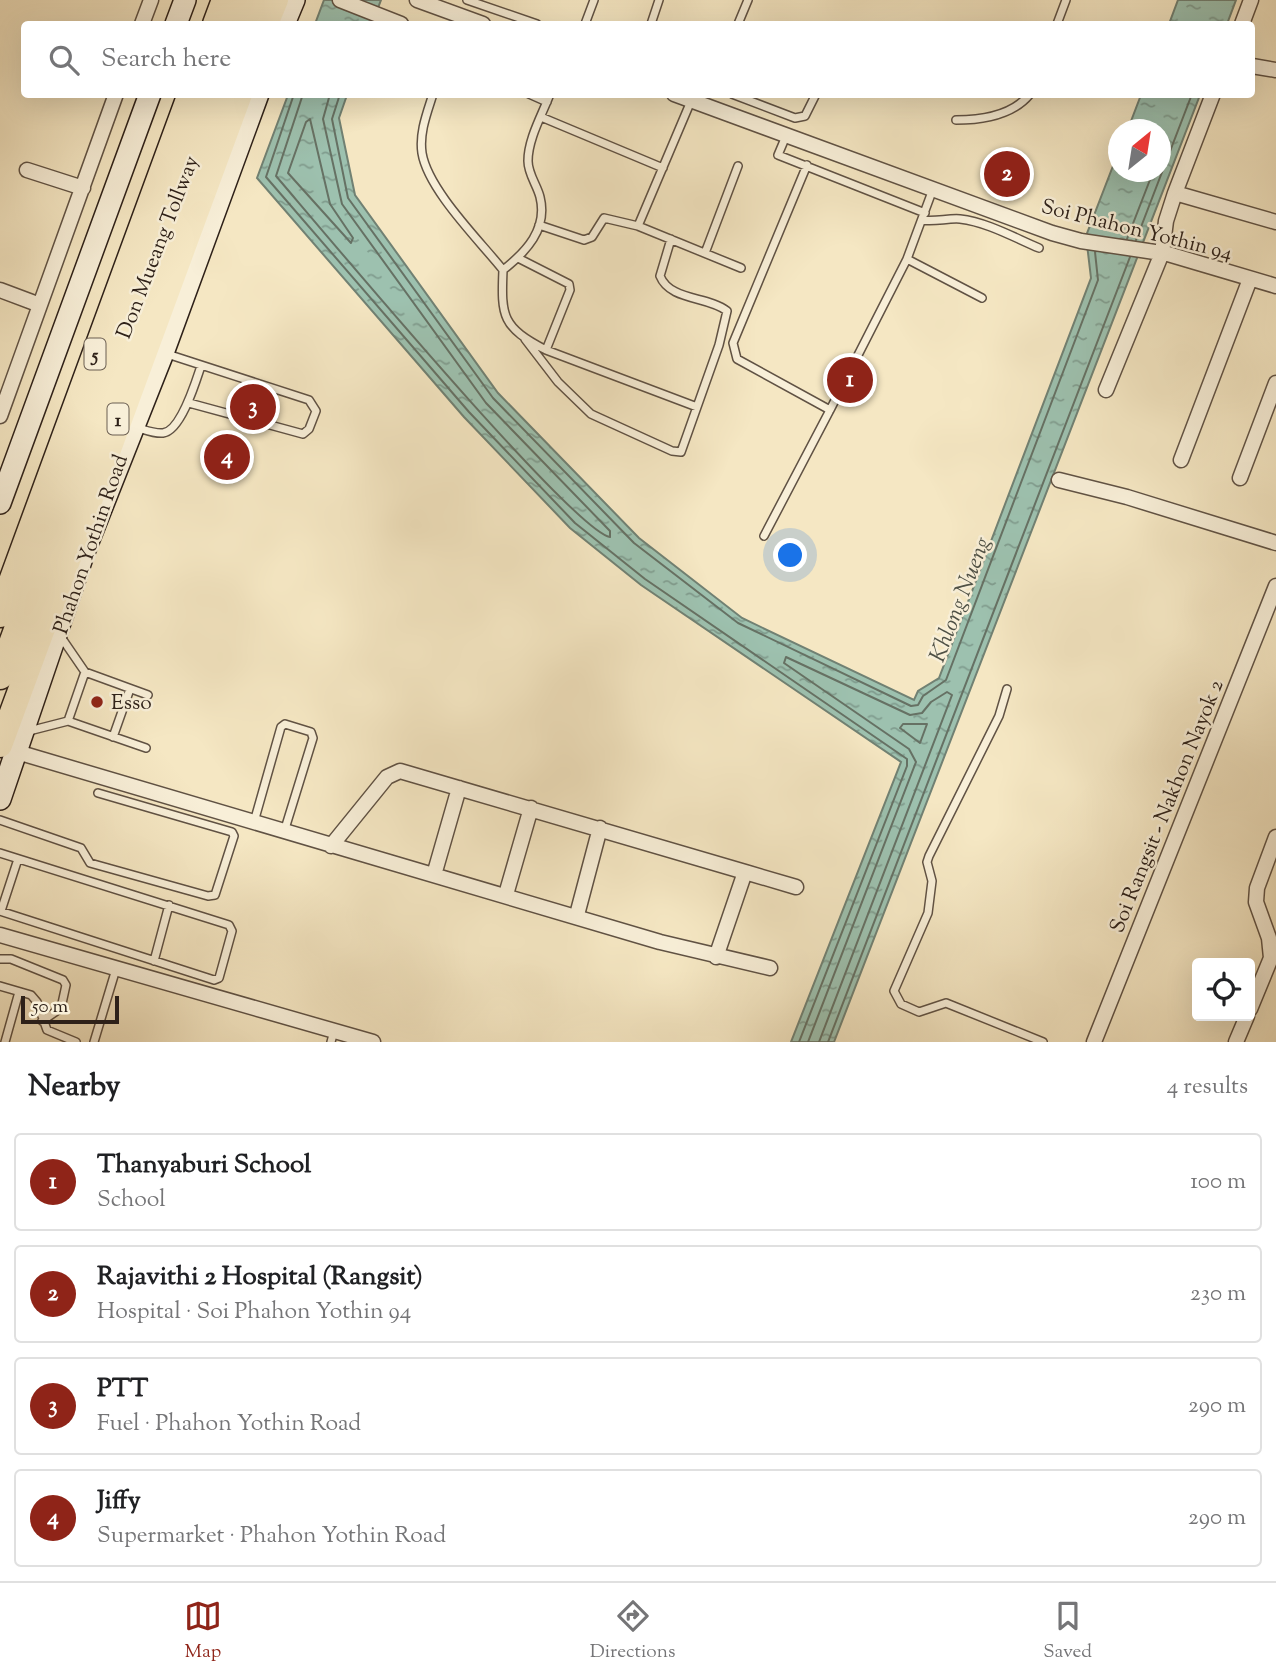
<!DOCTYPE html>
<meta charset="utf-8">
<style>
:root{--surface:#fff;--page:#f2f2f2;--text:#202124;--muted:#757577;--line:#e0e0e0;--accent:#8f2418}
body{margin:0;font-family:"Sorts Mill Goudy",serif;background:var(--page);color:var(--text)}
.controls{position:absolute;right:21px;bottom:21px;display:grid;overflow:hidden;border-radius:7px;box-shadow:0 7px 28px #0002}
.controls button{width:63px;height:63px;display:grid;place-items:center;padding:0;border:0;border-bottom:2px solid var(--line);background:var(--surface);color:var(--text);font:35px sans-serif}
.compass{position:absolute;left:1108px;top:119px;width:63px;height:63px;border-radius:50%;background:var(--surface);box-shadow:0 7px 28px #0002;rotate:30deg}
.scale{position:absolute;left:21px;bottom:18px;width:98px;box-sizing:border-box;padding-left:7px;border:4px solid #2e2119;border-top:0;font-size:19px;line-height:24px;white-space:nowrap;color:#2e2119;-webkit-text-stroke:5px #f8efd8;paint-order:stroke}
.you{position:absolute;left:791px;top:556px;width:24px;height:24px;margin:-18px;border:5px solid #fff;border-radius:50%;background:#1a73e8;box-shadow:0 0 0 10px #1a73e833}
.badge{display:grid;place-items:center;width:46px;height:46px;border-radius:50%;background:var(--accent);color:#fff;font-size:23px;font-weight:700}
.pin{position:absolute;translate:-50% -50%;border:4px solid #fff;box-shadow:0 2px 7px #0006}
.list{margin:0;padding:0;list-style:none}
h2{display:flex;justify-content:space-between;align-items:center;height:91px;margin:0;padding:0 28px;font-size:30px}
h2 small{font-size:23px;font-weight:400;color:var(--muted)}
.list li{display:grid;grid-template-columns:46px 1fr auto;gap:21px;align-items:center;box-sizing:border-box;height:98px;margin:0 14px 14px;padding:0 14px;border:2px solid var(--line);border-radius:7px}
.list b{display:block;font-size:26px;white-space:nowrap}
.list p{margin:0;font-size:23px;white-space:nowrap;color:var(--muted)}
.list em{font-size:23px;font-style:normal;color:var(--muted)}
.icon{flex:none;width:38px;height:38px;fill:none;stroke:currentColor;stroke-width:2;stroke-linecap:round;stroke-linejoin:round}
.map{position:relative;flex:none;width:1276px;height:1042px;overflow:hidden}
.search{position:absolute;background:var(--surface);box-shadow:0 7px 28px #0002;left:21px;right:21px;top:21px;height:77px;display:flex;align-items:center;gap:18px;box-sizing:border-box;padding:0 24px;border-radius:7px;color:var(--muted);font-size:26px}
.sheet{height:539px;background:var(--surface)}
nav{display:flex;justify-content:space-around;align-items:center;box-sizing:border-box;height:98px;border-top:2px solid var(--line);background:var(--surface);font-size:19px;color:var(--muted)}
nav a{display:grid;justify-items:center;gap:4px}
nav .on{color:var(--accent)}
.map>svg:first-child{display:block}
.water{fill:url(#water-ripples);stroke:#718173;stroke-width:2}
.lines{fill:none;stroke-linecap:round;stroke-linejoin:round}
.shore{stroke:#667164;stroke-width:2}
.service-casing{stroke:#605244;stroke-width:10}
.minor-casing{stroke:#605244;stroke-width:17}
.secondary-casing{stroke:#2e2119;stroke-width:24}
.trunk-casing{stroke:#2e2119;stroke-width:27}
.motorway-casing{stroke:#2e2119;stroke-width:29}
.service{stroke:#f8efd8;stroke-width:7}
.minor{stroke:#f8efd8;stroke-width:14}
.secondary{stroke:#f8efd8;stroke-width:21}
.trunk{stroke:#f5e7c3;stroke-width:24}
.motorway{stroke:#f5e7c3;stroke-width:26}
.poi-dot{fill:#8f2418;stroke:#f8efd8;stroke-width:2.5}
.labels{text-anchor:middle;stroke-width:5;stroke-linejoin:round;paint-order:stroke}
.shield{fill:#f8efd8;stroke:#6b5f52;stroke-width:2}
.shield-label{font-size:19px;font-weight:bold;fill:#2e2119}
.street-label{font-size:21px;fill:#2e2119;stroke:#f8efd8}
.poi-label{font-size:21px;fill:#2e2119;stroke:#f8efd8;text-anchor:start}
.water-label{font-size:23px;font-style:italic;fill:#4f5146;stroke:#f8efd8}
</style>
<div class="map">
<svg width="1276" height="1042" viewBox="0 0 1276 1042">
<defs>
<pattern id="water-ripples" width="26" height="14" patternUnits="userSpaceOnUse" patternTransform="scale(1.75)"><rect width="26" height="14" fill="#9dc1af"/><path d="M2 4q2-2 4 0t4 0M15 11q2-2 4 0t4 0" fill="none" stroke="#809c8e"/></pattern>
</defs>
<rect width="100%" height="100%" fill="#f5e7c3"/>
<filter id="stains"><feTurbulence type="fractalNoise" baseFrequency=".00286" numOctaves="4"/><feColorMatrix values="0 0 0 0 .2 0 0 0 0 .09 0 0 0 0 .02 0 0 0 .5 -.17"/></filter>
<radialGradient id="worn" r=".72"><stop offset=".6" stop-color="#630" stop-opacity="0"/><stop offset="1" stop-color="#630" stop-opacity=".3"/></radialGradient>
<!-- water -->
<path class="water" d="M324 0H381L372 24H315Z
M1178 0H1236L1227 24H1169Z
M288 95H347L339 118 355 195 498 393 639 538 742 618 914 700 918 691 939 678 1091 278 1086 236 1118 153V172H1160V130L1128 129 1141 95H1200L834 1042H791L901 762 641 585 570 528 464 417 257 178Z"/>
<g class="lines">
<!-- shore -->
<path class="shore" d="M294 94 266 177 469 412 575 523 645 579 907 759V766L799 1042
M303 94 276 176C318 225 573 531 610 537V531L486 403 342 204 323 119 330 94
M340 94 332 119 348 198 493 398 634 543 738 623 911 706 918 705 923 696 946 680 1098 280 1095 252
M310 119 330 204 353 238 351 243 288 173 306 122Z
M1127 239 1153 172
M1136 240 1192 94
M927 724 920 743 900 728 903 724Z
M808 1042 916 762 909 749 784 663 786 657 910 715 922 713 931 702 947 692 952 695 819 1042
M828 1042 1130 257"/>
<!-- service casing -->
<g class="service-casing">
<path id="service" d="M467 0 537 24
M585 24 594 0
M651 24 659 0
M738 24 748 0
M1057 24 1066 0
M433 94C427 113 419 133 422 153 428 190 480 241 503 270
M529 94 547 102
M732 94 795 118 805 116 816 94
M541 117 663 168
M956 120C981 120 1013 115 1030 94
M786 136 778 155 925 213
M807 165 733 343 737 359 830 410 907 259
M933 189 907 259 982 298
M922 220C935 222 948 218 960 219 987 222 1015 238 1039 248
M539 225 584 240 592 237 604 218 638 226 691 101
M638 226 741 268
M705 253 738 166
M518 258 569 284 570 290 546 350C502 327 501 317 503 270 526 252 548 229 540 197 537 185 528 174 528 161 528 139 542 115 550 94
M525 339 558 382 591 414 672 451 681 452 719 345 727 311C708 296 670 301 660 276L671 239
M546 350 697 407
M164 353 309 400 316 411 309 429 303 434 189 403
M135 427C143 429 154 434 163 433 181 431 196 381 201 366
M764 536 830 410
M85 672 148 695
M1007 689 999 716 929 856 927 862 932 881 928 913 894 991 901 1004 919 1012 946 1003 1043 1042
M68 721 146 748
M29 731 68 721 85 672 61 637
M113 737 130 689
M0 820 81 848 90 863 208 896 215 895 234 836 232 832 98 793
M254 822 281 727 285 724 311 732 313 738 284 832
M0 853 229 925 232 931 219 978 214 980 0 911
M1 911 18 859
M0 959H11L63 980 66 985 61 1008 42 1021
M154 961 169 905
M0 986 31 995 37 1002 47 1030 76 1042
M5 1042 19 992
M94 1042 116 969
M331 1042 334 1031"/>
</g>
<!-- minor casing -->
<g class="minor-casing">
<path id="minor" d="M340 0 401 24
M417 0 483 24
M142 24 151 0
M1242 24 1251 0
M1252 66 1276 70
M674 94 1052 233 1081 241 1168 254 1276 286
M27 170 83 188
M1175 193 1276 222
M0 290 40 305
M1106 390 1162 253 1166 221 1175 193 1213 94
M0 416 116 94
M1181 460 1250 279
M1240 478 1276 383
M1059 480 1127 497 1276 543
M17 752 660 942 770 968
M331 846 387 777 400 771 745 872
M436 868 459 788
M507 891 531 808
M578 911 600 828
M0 935 373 1042
M716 957 745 872 796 887
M1250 1009 1271 958 1269 938 1256 902 1257 888 1276 837
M1094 1042 1276 586
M1236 1042 1247 1016"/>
</g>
<!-- secondary casing -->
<g class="secondary-casing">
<path id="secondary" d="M176 24 185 0
M284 24 294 0
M0 503 150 94
M0 799 84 552 163 353 258 94"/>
</g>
<!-- trunk casing -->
<g class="trunk-casing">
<path id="trunk" d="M266 24 276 0
M0 745 240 94"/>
</g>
<!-- motorway casing -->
<g class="motorway-casing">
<path id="motorway" d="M216 24 225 0
M241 24 251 0
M0 614 191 94
M0 676 215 94"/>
</g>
<!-- service -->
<use href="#service" class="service"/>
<!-- minor -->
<use href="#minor" class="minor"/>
<!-- secondary -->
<use href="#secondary" class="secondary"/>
<!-- trunk -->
<use href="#trunk" class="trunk"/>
<!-- motorway -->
<use href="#motorway" class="motorway"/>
</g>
<!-- markers -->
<circle class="poi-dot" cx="97" cy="702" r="7"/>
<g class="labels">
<!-- shield labels -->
<g class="shield">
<rect x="84.5" y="338.5" width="21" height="31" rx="5"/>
<rect x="107.5" y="403.5" width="21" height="31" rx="5"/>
</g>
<g class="shield-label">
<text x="95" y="361">5</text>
<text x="118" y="426">1</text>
</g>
<!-- street labels -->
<g class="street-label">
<text transform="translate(1137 229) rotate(14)" y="7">Soi Phahon Yothin 94</text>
<text transform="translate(157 247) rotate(-69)" y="7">Don Mueang Tollway</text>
<text transform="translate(90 544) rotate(-71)" y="7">Phahon Yothin Road</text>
<text transform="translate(1166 806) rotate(-68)" y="7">Soi Rangsit - Nakhon Nayok 2</text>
</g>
<!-- poi labels -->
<g class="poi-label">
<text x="111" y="709">Esso</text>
</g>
<!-- water labels -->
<g class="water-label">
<text transform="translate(959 599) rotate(-69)" y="8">Khlong Nueng</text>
</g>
</g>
<rect width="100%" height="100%" filter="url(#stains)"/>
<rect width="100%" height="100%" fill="url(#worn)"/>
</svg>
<div class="controls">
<button><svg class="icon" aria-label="locate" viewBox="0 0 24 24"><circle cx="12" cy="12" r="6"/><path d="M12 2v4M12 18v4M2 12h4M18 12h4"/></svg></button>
</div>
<svg class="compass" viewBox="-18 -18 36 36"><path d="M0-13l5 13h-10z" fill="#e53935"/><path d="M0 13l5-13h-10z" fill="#757577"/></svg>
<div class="scale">50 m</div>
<div class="you"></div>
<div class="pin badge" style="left:850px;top:380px">1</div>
<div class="pin badge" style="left:1007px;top:174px">2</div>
<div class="pin badge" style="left:253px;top:407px">3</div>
<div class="pin badge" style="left:227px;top:457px">4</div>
<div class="search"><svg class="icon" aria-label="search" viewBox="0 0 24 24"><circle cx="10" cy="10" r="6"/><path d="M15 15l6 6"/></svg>Search here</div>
</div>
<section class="sheet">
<h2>Nearby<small>4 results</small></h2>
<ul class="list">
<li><span class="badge">1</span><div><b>Thanyaburi School</b><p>School</p></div><em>100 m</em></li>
<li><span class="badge">2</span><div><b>Rajavithi 2 Hospital (Rangsit)</b><p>Hospital · Soi Phahon Yothin 94</p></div><em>230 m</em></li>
<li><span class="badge">3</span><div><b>PTT</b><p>Fuel · Phahon Yothin Road</p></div><em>290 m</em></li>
<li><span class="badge">4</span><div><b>Jiffy</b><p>Supermarket · Phahon Yothin Road</p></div><em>290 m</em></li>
</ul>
</section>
<nav>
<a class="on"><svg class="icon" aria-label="map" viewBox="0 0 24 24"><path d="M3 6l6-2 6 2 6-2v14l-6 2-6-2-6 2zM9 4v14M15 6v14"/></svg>Map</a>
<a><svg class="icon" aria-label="directions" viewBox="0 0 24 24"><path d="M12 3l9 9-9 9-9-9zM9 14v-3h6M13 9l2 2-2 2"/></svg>Directions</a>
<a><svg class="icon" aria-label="saved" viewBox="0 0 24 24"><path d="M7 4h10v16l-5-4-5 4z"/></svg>Saved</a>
</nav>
